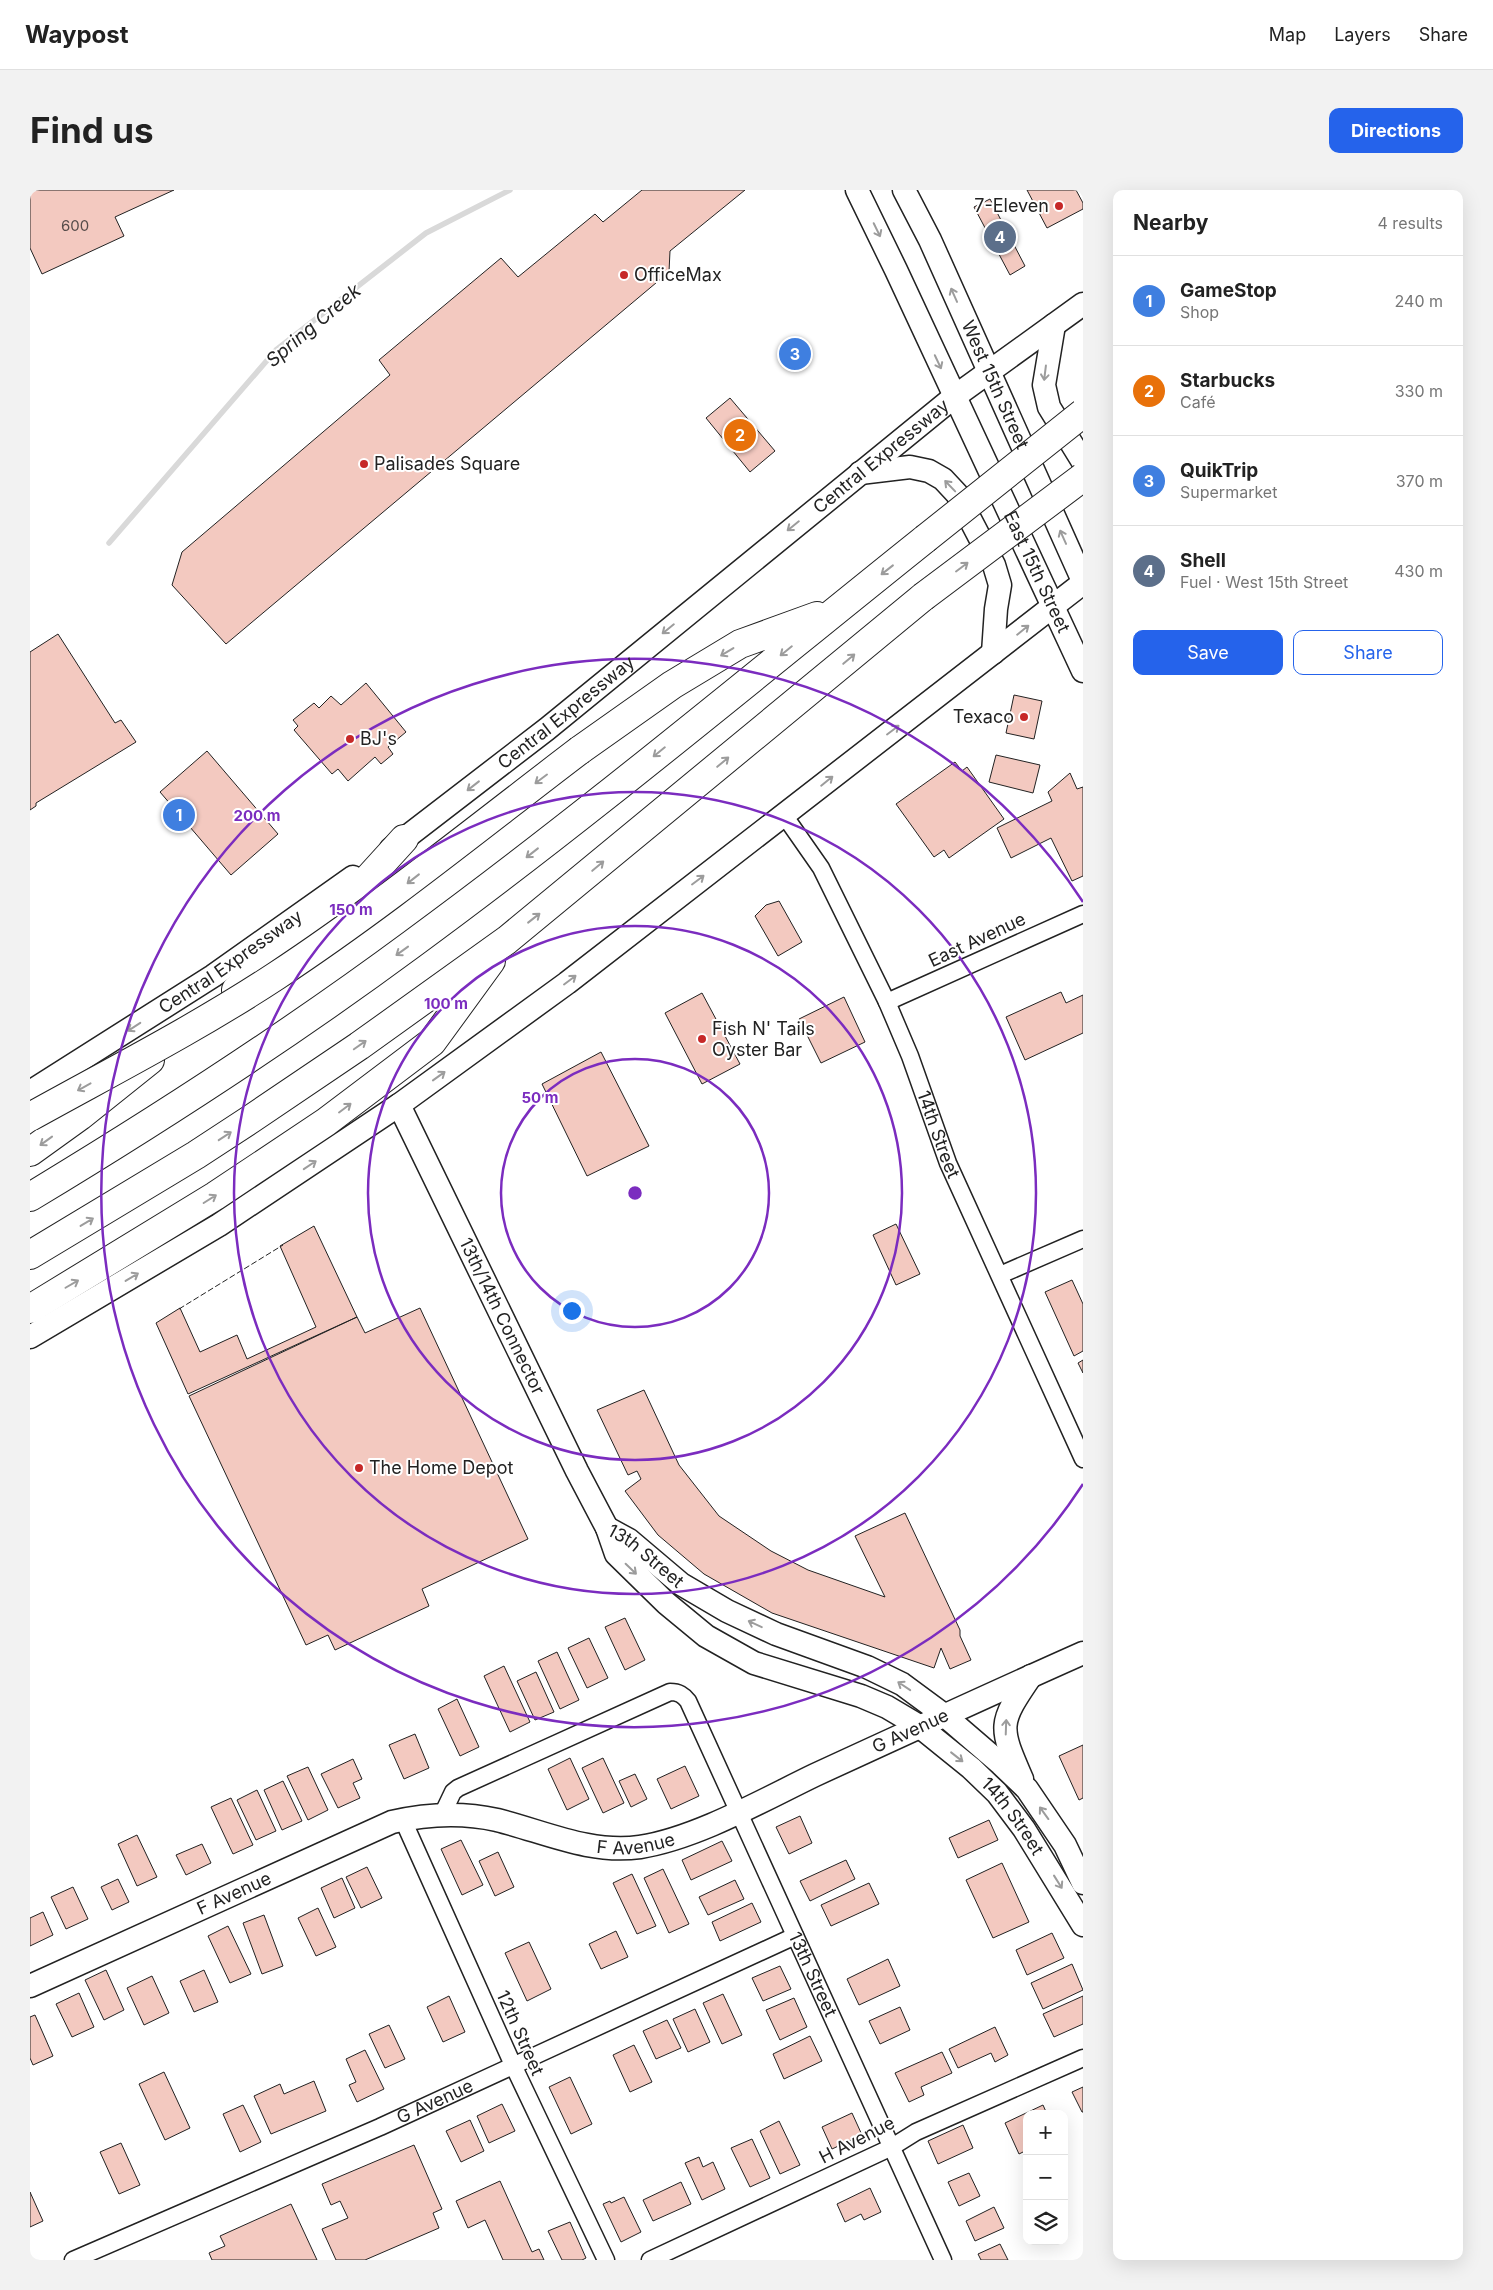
<!DOCTYPE html>
<meta charset="utf-8">
<style>
:root{--surface:#fff;--page:#f2f2f2;--text:#222;--muted:#767676;--line:#e0e0e0;--accent:#2563eb}
body{margin:0;font-family:Inter,sans-serif;background:var(--page);color:var(--text)}
.controls{position:absolute;right:15px;bottom:15px;display:grid;overflow:hidden;border-radius:10px;box-shadow:0 5px 20px #0002}
.controls button{width:45px;height:45px;display:grid;place-items:center;padding:0;border:0;border-bottom:1px solid var(--line);background:var(--surface);color:var(--text);font:25px sans-serif}
.you{position:absolute;left:541px;top:1120px;width:18px;height:18px;margin:-12px;border:4px solid #fff;border-radius:50%;background:#1a73e8;box-shadow:0 0 0 8px #1a73e833}
.badge{display:grid;place-items:center;width:32px;height:32px;border-radius:50%;background:var(--accent);color:#fff;font-size:16px;font-weight:700}
.pin{position:absolute;translate:-50% -50%;border:2px solid #fff;box-shadow:0 1px 5px #0006}
.list{margin:0;padding:0;list-style:none}
h2{display:flex;justify-content:space-between;align-items:center;height:65px;margin:0;padding:0 20px;font-size:21px}
h2 small{font-size:16px;font-weight:400;color:var(--muted)}
.list li{display:grid;grid-template-columns:32px 1fr auto;gap:15px;align-items:center;box-sizing:border-box;height:90px;padding:0 20px;border-top:1px solid var(--line)}
.list b{display:block;font-size:19px;white-space:nowrap}
.list p{margin:0;font-size:16px;white-space:nowrap;color:var(--muted)}
.list em{font-size:16px;font-style:normal;color:var(--muted)}
.actions{display:flex;gap:10px;padding:15px 20px}
.actions a{flex:1;padding:11px 0;border:1px solid var(--accent);border-radius:10px;text-align:center;font-size:18px;color:var(--accent)}
.actions .main{background:var(--accent);color:#fff}
.icon{flex:none;width:28px;height:28px;fill:none;stroke:currentColor;stroke-width:2;stroke-linecap:round;stroke-linejoin:round}
.map{position:relative;flex:none;width:1053px;height:2070px;overflow:hidden;border-radius:10px}
header{display:flex;align-items:center;gap:30px;box-sizing:border-box;height:70px;padding:0 25px;background:var(--surface);border-bottom:1px solid var(--line)}
header strong{font-size:24px}
nav{display:flex;gap:28px;margin-inline-start:auto;font-size:18px}
.intro{display:flex;align-items:center;justify-content:space-between;box-sizing:border-box;height:120px;padding:0 30px}
h1{margin:0;font-size:35px}
.button{padding:12px 22px;border-radius:10px;background:var(--accent);color:#fff;font-size:18px;font-weight:700}
main{display:flex;gap:30px;padding:0 30px}
aside{flex:1;background:var(--surface);border-radius:10px;box-shadow:0 5px 20px #0002}
.map>svg:first-child{display:block}
.lines{fill:none;stroke-linecap:round;stroke-linejoin:round}
.stream{stroke:#d9d9d9;stroke-width:5.5}
.building{fill:#f3c9c0;stroke:#222}
.street-casing{stroke:#222;stroke-width:19}
.secondary-casing{stroke:#222;stroke-width:25}
.highway-casing{stroke:#222;stroke-width:30}
.street{stroke:#fff;stroke-width:16}
.secondary{stroke:#fff;stroke-width:22}
.highway{stroke:#fff;stroke-width:28}
.highway-bridge-casing{stroke:#222;stroke-width:30;stroke-linecap:butt}
.highway-bridge{stroke:#fff;stroke-width:28}
.fence{stroke:#222;stroke-width:1;stroke-dasharray:6 2.5;stroke-linecap:butt}
.oneway{stroke:#9c9c9c}
.ring{fill:none;stroke:#7b2cbf;stroke-width:2.5}
.poi-dot{fill:#c62828;stroke:#fff;stroke-width:2}
.labels{text-anchor:middle;stroke-width:4;stroke-linejoin:round;paint-order:stroke}
.number-label{font-size:15px;fill:#564c4a}
.poi-label{font-size:18px;fill:#222;stroke:#fff;text-anchor:start}
.street-label{font-size:18px;fill:#222;stroke:#fff}
.water-label{font-size:19px;font-style:italic;fill:#222;stroke:#fff}
.centre{fill:#7b2cbf;stroke:#fff;stroke-width:2.5}
.ring-label{font-size:15px;text-anchor:middle;font-weight:bold;fill:#7b2cbf;stroke:#fff;stroke-width:4;stroke-linejoin:round;paint-order:stroke}
</style>
<header>
<strong>Waypost</strong>
<nav><a>Map</a><a>Layers</a><a>Share</a></nav>
</header>
<div class="intro"><h1>Find us</h1><a class="button">Directions</a></div>
<main>
<div class="map">
<svg width="1053" height="2070" viewBox="0 0 1053 2070">
<rect width="100%" height="100%" fill="#fff"/>
<g class="lines">
<!-- stream -->
<path class="stream" d="M79 353 246 160 396 43 480 0"/>
</g>
<!-- building -->
<path class="building" d="M0 0H144L85 27 94 46 12 84 0 58Z
M612 0H715L640 61 639 82 196 454 142 395 152 362 360 185 349 170 471 68 488 87 565 24 573 32Z
M997 0H1046L1053 13V19L1017 38Z
M960 9 995 76 980 85 944 17Z
M700 208 745 261 720 282 676 228Z
M28 444 85 533 91 530 106 552 6 613V616L0 620V462Z
M336 493 376 542 358 557 363 564 351 574 345 567 318 591 308 579 302 584 264 540 268 536 263 530 284 513 289 518 301 506 311 515Z
M984 505 1012 511 1004 549 976 543Z
M177 561 248 644 201 685 130 602Z
M966 565 1010 575 1003 603 959 592Z
M925 572 932 581 937 577 974 629 919 668 914 660 904 667 866 614Z
M1040 583 1047 599 1053 597V686L1042 691 1021 648 981 668 967 638 1022 611 1018 602Z
M749 711 772 752 748 766 725 726 736 715Z
M1031 802 1036 813 1053 805V843L995 870 976 827Z
M672 803 710 874 672 894 635 823Z
M814 807 835 852 791 873 769 829Z
M571 862 619 956 557 986 512 894Z
M866 1034 890 1084 866 1095 843 1045Z
M284 1036 327 1127 158 1204 126 1133 150 1118 170 1162 207 1145 217 1169 286 1137 250 1056Z
M1042 1090 1053 1114V1161L1044 1166 1015 1102Z
M390 1118 498 1349 392 1399 399 1416 305 1460 298 1445 276 1455 159 1206 327 1127 335 1143Z
M1053 1170V1183L1048 1173Z
M614 1200 649 1275 689 1326 741 1361 778 1380 855 1407 825 1346 875 1323 930 1440V1446L941 1470 920 1479 911 1458 904 1478 742 1423 674 1384 628 1345 595 1301 611 1289 607 1281 598 1285 567 1220Z
M595 1428 615 1470 595 1480 575 1437Z
M559 1448 578 1488 557 1498 538 1458Z
M527 1462 549 1510 530 1519 508 1471Z
M474 1476 500 1532 480 1542 454 1486Z
M506 1482 524 1522 505 1530 487 1491Z
M427 1509 449 1557 430 1566 408 1519Z
M385 1544 399 1578 374 1589 359 1555Z
M1053 1555V1608L1049 1610 1029 1566Z
M540 1568 559 1609 537 1620 518 1579Z
M573 1568 594 1613 573 1623 552 1578Z
M323 1569 332 1589 323 1593 330 1608 308 1618 291 1584Z
M655 1576 669 1606 641 1619 627 1589Z
M278 1577 298 1620 278 1630 257 1586Z
M605 1584 617 1609 601 1617 589 1591Z
M253 1591 272 1631 252 1640 234 1600Z
M227 1600 246 1641 226 1650 207 1610Z
M201 1608 223 1655 203 1664 181 1617Z
M770 1626 782 1653 759 1664 746 1637Z
M959 1630 968 1650 928 1668 919 1648Z
M107 1645 127 1687 107 1696 88 1654Z
M431 1650 453 1695 432 1705 411 1659Z
M692 1651 702 1671 661 1690 652 1670Z
M172 1654 181 1673 156 1685 146 1665Z
M468 1662 484 1697 465 1706 449 1671Z
M816 1670 825 1689 780 1711 770 1691Z
M972 1673 999 1732 963 1748 936 1690Z
M337 1677 352 1708 331 1718 316 1687Z
M633 1679 659 1734 639 1743 614 1688Z
M602 1684 626 1736 607 1744 583 1693Z
M312 1688 325 1718 304 1728 291 1698Z
M88 1689 99 1712 82 1720 71 1697Z
M705 1690 714 1709 678 1725 669 1707Z
M839 1693 849 1714 801 1736 791 1715Z
M43 1697 58 1729 36 1739 21 1707Z
M722 1713 731 1732 690 1751 682 1732Z
M288 1718 306 1757 286 1766 268 1728Z
M13 1722 23 1745 0 1756V1728Z
M234 1725 253 1776 232 1784 213 1733Z
M198 1736 221 1784 200 1793 178 1746Z
M586 1741 598 1767 571 1779 559 1754Z
M1022 1743 1034 1768 997 1785 986 1760Z
M499 1752 521 1799 497 1811 475 1763Z
M858 1769 870 1796 829 1815 817 1789Z
M1042 1774 1053 1800 1013 1819 1001 1793Z
M750 1776 761 1799 733 1811 722 1788Z
M76 1780 94 1820 74 1830 55 1790Z
M174 1780 188 1812 164 1822 150 1791Z
M122 1786 139 1823 114 1835 97 1798Z
M49 1803 64 1837 42 1847 26 1814Z
M693 1804 712 1845 692 1854 673 1813Z
M419 1806 435 1842 413 1852 397 1817Z
M1053 1806V1834L1024 1847 1013 1824Z
M764 1808 777 1837 750 1850 736 1820Z
M870 1817 880 1840 850 1854 839 1831Z
M665 1819 680 1852 658 1862 643 1829Z
M5 1825 23 1866 3 1875 0 1868V1827Z
M637 1830 651 1858 626 1869 613 1841Z
M359 1835 375 1869 355 1878 339 1844Z
M965 1837 978 1865 965 1872 961 1863 928 1878 919 1859Z
M780 1846 792 1871 754 1889 743 1864Z
M604 1855 622 1892 600 1902 583 1865Z
M335 1860 354 1899 327 1912 319 1895 326 1892 316 1869Z
M912 1862 922 1883 891 1897 894 1905 879 1912 865 1883Z
M134 1882 160 1938 135 1950 109 1894Z
M540 1887 562 1934 541 1944 519 1897Z
M284 1891 296 1921 241 1944 224 1906 250 1894 254 1904Z
M1053 1897V1922H1052L1042 1902Z
M472 1914 485 1941 459 1953 447 1926Z
M213 1915 231 1952 210 1962 193 1924Z
M1013 1915 1017 1924H997V1960L989 1964 975 1933Z
M822 1923 832 1945 802 1959 792 1937Z
M440 1930 454 1961 431 1972 416 1941Z
M749 1931 770 1975 750 1984 730 1941Z
M933 1935 943 1958 908 1974 898 1951Z
M722 1949 740 1988 720 1997 701 1958Z
M91 1953 110 1995 89 2004 70 1962Z
M384 1955 412 2019 403 2023 409 2038 335 2070H306L292 2039 318 2028 310 2011 301 2015 292 1994Z
M669 1967 673 1977 683 1972 695 1999 672 2010 655 1973Z
M939 1983 950 2006 929 2016 918 1992Z
M470 1991 502 2062 509 2059 514 2070H473L455 2030 438 2038 426 2011Z
M651 1992 661 2014 623 2031 613 2010Z
M840 1998 851 2022 834 2030 831 2024 815 2032 807 2014Z
M0 2002 13 2031 0 2037Z
M594 2007 611 2042 591 2052 573 2014 580 2011 581 2013Z
M261 2014 287 2070H182L179 2063 195 2056 190 2046Z
M964 2017 974 2038 945 2051 936 2031Z
M540 2032 556 2068 552 2070H532L518 2041Z
M970 2054 978 2070H951L948 2064Z"/>
<g class="lines">
<!-- street casing -->
<g class="street-casing">
<g id="street">
<path id="s1" d="M754 625 791 678 857 812 880 866 918 973 1053 1269"/>
<path d="M857 812 1053 724"/>
<path d="M970 1085 1053 1049"/>
<path id="s2" d="M412 1625 423 1602 428 1598 640 1502C649 1502 653 1505 658 1511L913 2070"/>
<path d="M373 1630 483 1875 576 2070"/>
<path id="s3" d="M43 2070 350 1937 765 1746"/>
<path d="M620 2070 862 1957 886 1942 1053 1868"/>
</g>
</g>
<!-- secondary casing -->
<g class="secondary-casing">
<g id="secondary">
<path id="s4" d="M827 0 866 80 1053 481"/>
<path id="s5" d="M874 0 900 50 1053 391"/>
<path d="M1024 135 1014 195 1019 217 1053 272"/>
<path d="M830 283 880 277 899 281 913 289 927 304 964 375 970 395 966 419 963 463"/>
<path id="s6" d="M361 659 517 539 924 207 1053 114"/>
<path id="s7" d="M0 902 183 786 323 687"/>
<path id="s8" d="M369 915 547 1281 577 1338 586 1364 636 1413 676 1446 724 1473 831 1506 857 1517 889 1536 941 1578 967 1603 994 1639 1053 1735"/>
<path d="M0 1147 189 1035 369 915 537 793 1053 393"/>
<path id="s9" d="M577 1338 599 1350 651 1394 697 1421 746 1444 837 1477 872 1494 914 1525 971 1574 997 1599 1035 1655 1053 1693"/>
<path d="M992 1589C969 1536 968 1534 1001 1486"/>
<path id="s10" d="M0 1796 362 1632C397 1624 431 1622 467 1630 515 1642 560 1664 610 1657 667 1648 733 1610 785 1585 874 1544 963 1503 1053 1463"/>
</g>
</g>
<!-- highway casing -->
<g class="highway-casing">
<path id="highway" d="M550 560 642 495 710 454 787 426
M206 800 334 693 374 649
M0 962 50 926 120 870
M0 1007C131 928 259 845 382 754 558 625 725 485 895 349
M0 1065 166 965 221 929 329 856 477 750 893 407
M0 1119 185 1006 296 932 402 852 461 771"/>
</g>
<!-- street -->
<use href="#street" class="street"/>
<!-- secondary -->
<use href="#secondary" class="secondary"/>
<!-- highway -->
<use href="#highway" class="highway"/>
<!-- highway-bridge casing -->
<g class="highway-bridge-casing">
<path id="highway-bridge" d="M895 349 1053 223
M893 407 1053 287
M0 927C83 881 167 838 246 786 352 716 450 636 550 560"/>
</g>
<!-- highway-bridge -->
<use href="#highway-bridge" class="highway-bridge"/>
<!-- fence -->
<path class="fence" d="M149 1119 253 1055"/>
</g>
<!-- one-way arrows -->
<defs><path id="oneway-shaft" d="M-6 0H5M1.5-3L5.5 0L1.5 3" fill="none" stroke-width="1.6" stroke-linecap="round" stroke-linejoin="round" transform="scale(1.25)"/></defs>
<g class="oneway">
<use href="#oneway-shaft" transform="translate(847 40) rotate(64)"/>
<use href="#oneway-shaft" transform="translate(924 105) rotate(-114)"/>
<use href="#oneway-shaft" transform="translate(908 172) rotate(65)"/>
<use href="#oneway-shaft" transform="translate(1015 183) rotate(97)"/>
<use href="#oneway-shaft" transform="translate(920 296) rotate(-134)"/>
<use href="#oneway-shaft" transform="translate(763 336) rotate(141)"/>
<use href="#oneway-shaft" transform="translate(1033 347) rotate(-114)"/>
<use href="#oneway-shaft" transform="translate(932 377) rotate(-37)"/>
<use href="#oneway-shaft" transform="translate(857 380) rotate(142)"/>
<use href="#oneway-shaft" transform="translate(638 439) rotate(141)"/>
<use href="#oneway-shaft" transform="translate(993 440) rotate(-39)"/>
<use href="#oneway-shaft" transform="translate(756 461) rotate(141)"/>
<use href="#oneway-shaft" transform="translate(697 462) rotate(149)"/>
<use href="#oneway-shaft" transform="translate(819 469) rotate(-40)"/>
<use href="#oneway-shaft" transform="translate(863 540) rotate(-37)"/>
<use href="#oneway-shaft" transform="translate(629 562) rotate(141)"/>
<use href="#oneway-shaft" transform="translate(693 572) rotate(-40)"/>
<use href="#oneway-shaft" transform="translate(511 589) rotate(143)"/>
<use href="#oneway-shaft" transform="translate(797 591) rotate(-39)"/>
<use href="#oneway-shaft" transform="translate(443 596) rotate(142)"/>
<use href="#oneway-shaft" transform="translate(502 663) rotate(142)"/>
<use href="#oneway-shaft" transform="translate(568 676) rotate(-40)"/>
<use href="#oneway-shaft" transform="translate(383 689) rotate(142)"/>
<use href="#oneway-shaft" transform="translate(668 690) rotate(-37)"/>
<use href="#oneway-shaft" transform="translate(504 728) rotate(-38)"/>
<use href="#oneway-shaft" transform="translate(372 761) rotate(144)"/>
<use href="#oneway-shaft" transform="translate(540 790) rotate(-37)"/>
<use href="#oneway-shaft" transform="translate(104 837) rotate(147)"/>
<use href="#oneway-shaft" transform="translate(330 855) rotate(-35)"/>
<use href="#oneway-shaft" transform="translate(409 886) rotate(-36)"/>
<use href="#oneway-shaft" transform="translate(54 897) rotate(151)"/>
<use href="#oneway-shaft" transform="translate(315 918) rotate(-37)"/>
<use href="#oneway-shaft" transform="translate(195 946) rotate(-33)"/>
<use href="#oneway-shaft" transform="translate(16 951) rotate(144)"/>
<use href="#oneway-shaft" transform="translate(280 975) rotate(-34)"/>
<use href="#oneway-shaft" transform="translate(180 1009) rotate(-32)"/>
<use href="#oneway-shaft" transform="translate(57 1032) rotate(-31)"/>
<use href="#oneway-shaft" transform="translate(102 1087) rotate(-31)"/>
<use href="#oneway-shaft" transform="translate(42 1094) rotate(-30)"/>
<use href="#oneway-shaft" transform="translate(601 1379) rotate(44)"/>
<use href="#oneway-shaft" transform="translate(725 1434) rotate(-155)"/>
<use href="#oneway-shaft" transform="translate(874 1496) rotate(-146)"/>
<use href="#oneway-shaft" transform="translate(976 1537) rotate(-88)"/>
<use href="#oneway-shaft" transform="translate(927 1567) rotate(38)"/>
<use href="#oneway-shaft" transform="translate(1014 1623) rotate(-126)"/>
<use href="#oneway-shaft" transform="translate(1028 1692) rotate(58)"/>
</g>
<!-- distance rings -->
<g class="ring">
<circle cx="605" cy="1003" r="134"/>
<circle cx="605" cy="1003" r="267"/>
<circle cx="605" cy="1003" r="401"/>
<path d="M1053 1294A534 534 0 1 1 1053 712"/>
</g>
<!-- markers -->
<g class="poi-dot">
<circle cx="1029" cy="16" r="5"/>
<circle cx="594" cy="85" r="5"/>
<circle cx="334" cy="274" r="5"/>
<circle cx="994" cy="527" r="5"/>
<circle cx="320" cy="549" r="5"/>
<circle cx="672" cy="849" r="5"/>
<circle cx="329" cy="1278" r="5"/>
</g>
<g class="labels">
<!-- number labels -->
<g class="number-label">
<text x="45" y="41">600</text>
</g>
<!-- poi labels -->
<g class="poi-label">
<text x="1019" y="22" text-anchor="end">7-Eleven</text>
<text x="604" y="91">OfficeMax</text>
<text x="344" y="280">Palisades Square</text>
<text x="984" y="533" text-anchor="end">Texaco</text>
<text x="330" y="555">BJ's</text>
<text x="682" y="845">Fish N' Tails<tspan x="682" dy="21">Oyster Bar</tspan></text>
<text x="339" y="1284">The Home Depot</text>
</g>
<!-- street labels -->
<g class="street-label">
<text dy="6" stroke="none"><textPath href="#s5" startOffset="215">West 15th Street</textPath></text>
<text dy="6" stroke="none"><textPath href="#s6" startOffset="628">Central Expressway</textPath></text>
<text dy="6" stroke="none"><textPath href="#s4" startOffset="422">East 15th Street</textPath></text>
<text dy="6" stroke="none"><textPath href="#s6" startOffset="222">Central Expressway</textPath></text>
<text transform="translate(947 750) rotate(-25)" y="6">East Avenue</text>
<text dy="6" stroke="none"><textPath href="#s7" startOffset="239">Central Expressway</textPath></text>
<text dy="6" stroke="none"><textPath href="#s1" startOffset="356">14th Street</textPath></text>
<text dy="6" stroke="none"><textPath href="#s8" startOffset="235">13th/14th Connector</textPath></text>
<text dy="6" stroke="none"><textPath href="#s9" startOffset="48">13th Street</textPath></text>
<text dy="6" stroke="none"><textPath href="#s10" startOffset="945">G Avenue</textPath></text>
<text dy="6" stroke="none"><textPath href="#s8" startOffset="984">14th Street</textPath></text>
<text dy="6" stroke="none"><textPath href="#s10" startOffset="646">F Avenue</textPath></text>
<text dy="6" stroke="none"><textPath href="#s10" startOffset="224">F Avenue</textPath></text>
<text dy="6" stroke="none"><textPath href="#s2" startOffset="586">13th Street</textPath></text>
<text transform="translate(490 1843) rotate(66)" y="6">12th Street</text>
<text dy="6" stroke="none"><textPath href="#s3" startOffset="395">G Avenue</textPath></text>
<text transform="translate(827 1950) rotate(-27)" y="6">H Avenue</text>
</g>
<!-- water labels -->
<g class="water-label">
<text transform="translate(283 135) rotate(-40)" y="7">Spring Creek</text>
</g>
</g>
<circle cx="605" cy="1003" r="8" class="centre"/>
<g class="ring-label">
<text x="227" y="631">200 m</text>
<text x="321" y="725">150 m</text>
<text x="416" y="819">100 m</text>
<text x="510" y="913">50 m</text>
</g>
</svg>
<div class="controls">
<button>+</button>
<button>−</button>
<button><svg class="icon" aria-label="layers" viewBox="0 0 24 24"><path d="M12 4l9 5-9 5-9-5zM3 14l9 5 9-5"/></svg></button>
</div>
<div class="you"></div>
<div class="pin badge" style="left:149px;top:625px;background:#3f7fe0">1</div>
<div class="pin badge" style="left:710px;top:245px;background:#e8710a">2</div>
<div class="pin badge" style="left:765px;top:164px;background:#3f7fe0">3</div>
<div class="pin badge" style="left:970px;top:47px;background:#5c6f8a">4</div>
</div>
<aside>
<h2>Nearby<small>4 results</small></h2>
<ul class="list">
<li><span class="badge" style="background:#3f7fe0">1</span><div><b>GameStop</b><p>Shop</p></div><em>240 m</em></li>
<li><span class="badge" style="background:#e8710a">2</span><div><b>Starbucks</b><p>Café</p></div><em>330 m</em></li>
<li><span class="badge" style="background:#3f7fe0">3</span><div><b>QuikTrip</b><p>Supermarket</p></div><em>370 m</em></li>
<li><span class="badge" style="background:#5c6f8a">4</span><div><b>Shell</b><p>Fuel · West 15th Street</p></div><em>430 m</em></li>
</ul>
<div class="actions"><a class="main">Save</a><a>Share</a></div>
</aside>
</main>
